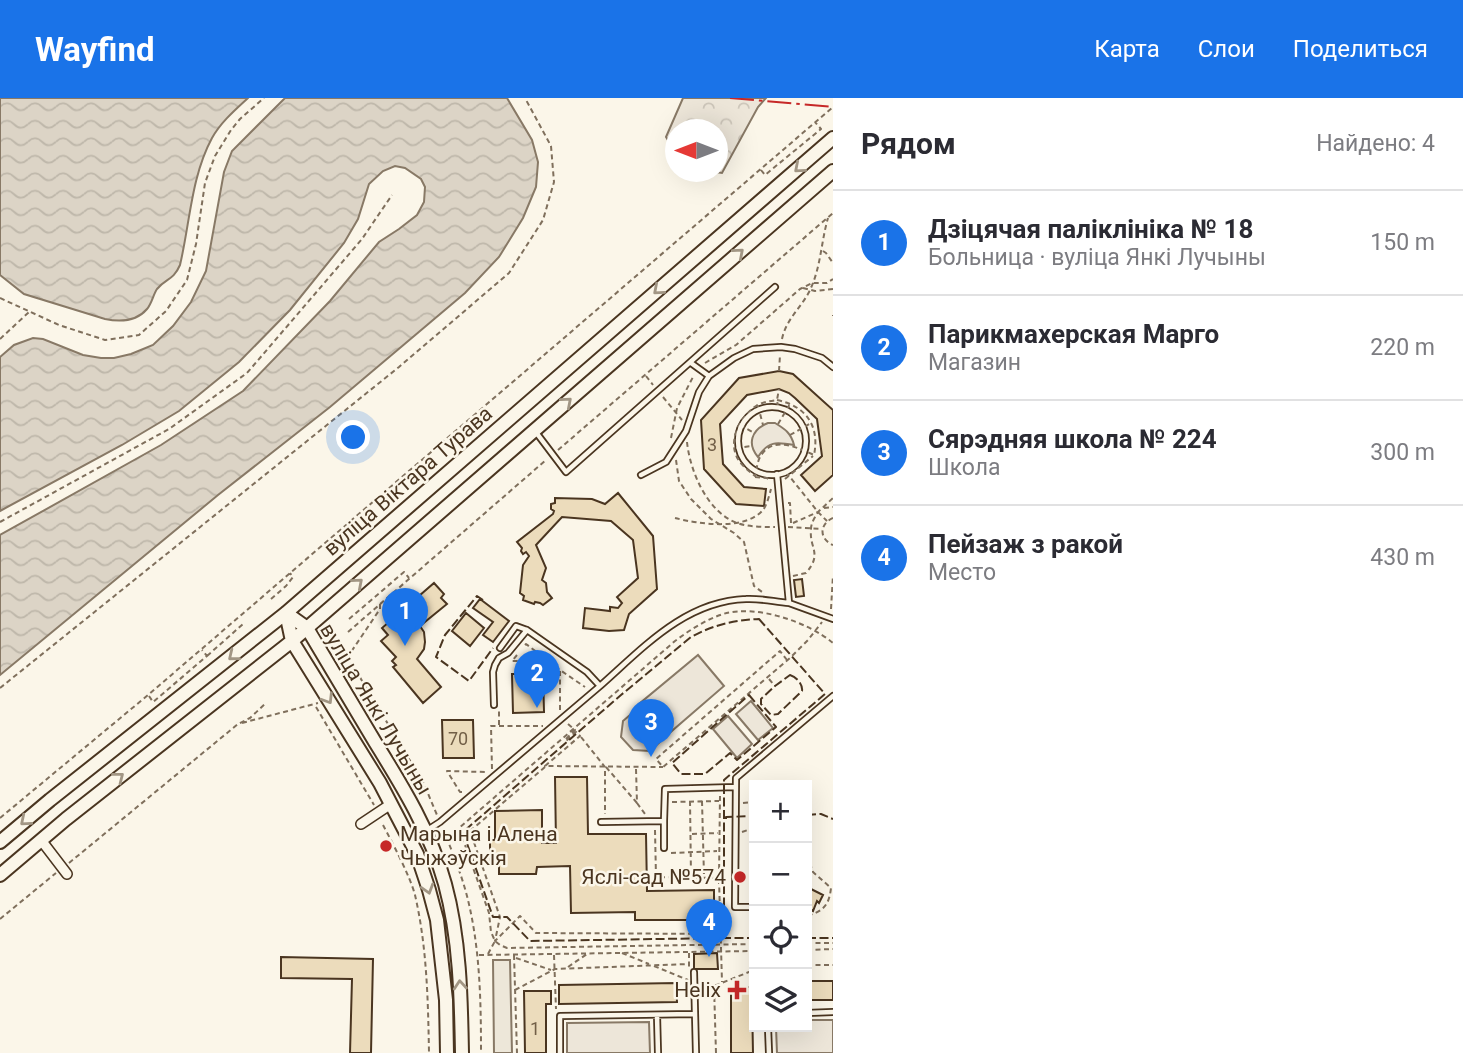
<!DOCTYPE html>
<html lang="ru">
<meta charset="utf-8">
<style>
:root{--surface:#fff;--page:#f2f2f3;--text:#2b2b33;--muted:#7c7c81;--line:#e1e1e2;--accent:#1a73e8}
body{margin:0;font-family:Roboto,sans-serif;background:var(--page);color:var(--text)}
.controls{position:absolute;right:21px;bottom:21px;display:grid;overflow:hidden;border-radius:0px;box-shadow:0 7px 28px #0002}
.controls button{width:63px;height:63px;display:grid;place-items:center;padding:0;border:0;border-bottom:2px solid var(--line);background:var(--surface);color:var(--text);font:35px sans-serif}
.compass{position:absolute;left:665px;top:21px;width:63px;height:63px;border-radius:50%;background:var(--surface);box-shadow:0 7px 28px #0002;rotate:270deg}
.you{position:absolute;left:354px;top:340px;width:24px;height:24px;margin:-18px;border:5px solid #fff;border-radius:50%;background:#1a73e8;box-shadow:0 0 0 10px #1a73e833}
.badge{display:grid;place-items:center;width:46px;height:46px;border-radius:50%;background:var(--accent);color:#fff;font-size:23px;font-weight:700}
.pin{position:absolute;translate:-50% -58px;filter:drop-shadow(0 2px 4px #0008)}
.pin::after{content:'';position:absolute;top:37px;width:24px;height:21px;background:inherit;clip-path:polygon(0 0,100% 0,50% 100%)}
.list{margin:0;padding:0;list-style:none}
h2{display:flex;justify-content:space-between;align-items:center;height:91px;margin:0;padding:0 28px;font-size:30px}
h2 small{font-size:23px;font-weight:400;color:var(--muted)}
.list li{display:grid;grid-template-columns:46px 1fr auto;gap:21px;align-items:center;box-sizing:border-box;height:105px;padding:0 28px;border-top:2px solid var(--line)}
.list b{display:block;font-size:26px;white-space:nowrap}
.list p{margin:0;font-size:23px;white-space:nowrap;color:var(--muted)}
.list em{font-size:23px;font-style:normal;color:var(--muted)}
.icon{flex:none;width:38px;height:38px;fill:none;stroke:currentColor;stroke-width:2;stroke-linecap:round;stroke-linejoin:round}
.map{position:relative;flex:none;width:833px;height:955px;overflow:hidden}
header{display:flex;align-items:center;gap:42px;box-sizing:border-box;height:98px;padding:0 35px;background:var(--accent);color:#fff}
header strong{font-size:33px}
nav{display:flex;gap:38px;margin-inline-start:auto;font-size:24px}
main{display:flex}
aside{flex:1;background:var(--surface)}
.map>svg:first-child{display:block}
.forest{fill:url(#forest-crowns);stroke:#887966;stroke-width:2}
.park{fill:#ede6d9;stroke:#887966;stroke-width:2}
.parking{fill:#ede7d9;stroke:#887966;stroke-width:2}
.water{fill:url(#water-waves);stroke:#887966;stroke-width:2}
.building{fill:#ecdcbc;stroke:#4a3520;stroke-width:2}
.lines{fill:none;stroke-linecap:round;stroke-linejoin:round}
.service-casing{stroke:#4a3520;stroke-width:8}
.minor-casing{stroke:#4a3520;stroke-width:12}
.secondary-casing{stroke:#4a3520;stroke-width:16}
.path{stroke:#7f6f5c;stroke-width:2;stroke-dasharray:5 3.5;stroke-linecap:butt}
.service{stroke:#fbf6e9;stroke-width:4.5}
.minor{stroke:#fbf6e9;stroke-width:9}
.secondary{stroke:#fbf6e9;stroke-width:12}
.fence{stroke:#4a3520;stroke-width:2;stroke-dasharray:9 3.5;stroke-linecap:butt}
.power{stroke:#c62828;stroke-width:2;stroke-dasharray:24 5 3.5 5;stroke-linecap:butt}
.oneway{stroke:#a29684}
.poi-dot{fill:#c62828;stroke:#fbf6e9;stroke-width:2.5}
.labels{text-anchor:middle;stroke-width:5;stroke-linejoin:round;paint-order:stroke}
.number-label{font-size:18px;fill:#725f47}
.street-label{font-size:21px;fill:#4a3520;stroke:#fbf6e9}
.poi-label{font-size:21px;fill:#4a3520;stroke:#fbf6e9;text-anchor:end}
</style>
<header>
<strong>Wayfind</strong>
<nav><a>Карта</a><a>Слои</a><a>Поделиться</a></nav>
</header>
<main>
<div class="map">
<svg width="833" height="955" viewBox="0 0 833 955">
<defs>
<pattern id="forest-crowns" width="20" height="18" patternUnits="userSpaceOnUse" patternTransform="scale(1.75)"><rect width="20" height="18" fill="#ede6d9"/><path d="M2 6a3 3 0 1 1 6 0M12 15a3 3 0 1 1 6 0" fill="none" stroke="#cdc6ba"/></pattern>
<pattern id="water-waves" width="16" height="10" patternUnits="userSpaceOnUse" patternTransform="scale(1.75)"><rect width="16" height="10" fill="#dcd4c6"/><path d="M0 5q4-4 8 0t8 0" fill="none" stroke="#beb7aa"/></pattern>
</defs>
<rect width="100%" height="100%" fill="#fbf6e9"/>
<!-- forest -->
<path class="forest" d="M683 0H766L758 9 722 75 715 74H718V32H676L675 54 666 39Z"/>
<!-- park -->
<path class="park" d="M768 325H775C785 331 791 335 794 347 776 344 768 343 758 359 747 346 751 332 768 325Z
M698 557 724 588 666 638 639 606Z
M751 603 773 630 758 642 736 616Z
M636 612 662 642 650 653 633 652 621 639 623 623Z
M728 618 752 646 737 660 713 631Z
M807 922H833V955H777L776 929H807Z
M649 924 650 955H567V925Z"/>
<!-- parking -->
<path class="parking" d="M493 862H510L512 955H494Z"/>
<!-- water -->
<path class="water" d="M0 0H248C235 12 221 24 212 40 191 79 190 125 180 167 173 183 166 180 157 191 153 197 152 205 147 211 136 224 120 224 105 221L24 196 0 177Z
M285 0H507L532 42 538 64 536 89 523 120 499 159 465 195 330 309 218 397 0 577V437L161 347 243 293 330 203 379 144 399 131 417 117 424 104 425 89 421 81 405 70 395 68 383 73 369 86 358 121 344 145 290 212 239 264 179 313 122 347 0 413V259L14 247 33 240 43 241 83 257 101 260H114L131 256 153 247 173 228 191 204 206 173 224 74 232 53Z"/>
<!-- building -->
<path class="building" d="M779 273 793 276 833 312V377L815 393 801 377 822 358 817 321 795 300 789 295 779 291 747 297 720 326 723 366 744 389 766 391 764 408 736 406 704 371 701 322 739 280Z
M618 395 653 438 657 491 629 516 624 532 609 533 583 530 585 510 610 513V509L618 510 622 505 617 499 638 480 633 442 611 423 562 419 536 447 546 470 542 482 546 485 547 494 552 500 543 507 540 505 535 504 534 506 523 502 524 498 520 495 523 467 529 458 526 454 523 456 521 453 522 450 517 444 553 416 554 413 551 411V406L555 405V400L592 401 605 406Z
M802 481 804 498 796 499 794 482Z
M434 485 444 496 441 500 447 506 420 528 424 534 425 544 424 551 417 561 441 589 423 605 393 569 396 567 392 563 396 559 381 543 388 537 382 530Z
M480 501 509 523 493 544 483 537 493 524 473 510Z
M466 515 484 530 470 548 452 533Z
M512 576H543L544 614 513 615Z
M442 622H473L474 660H443Z
M555 679H587L588 736H646L647 793 714 792V822H635V814L571 815 570 768 537 769 536 776H499V768H490V742H495V713L542 712V745H556Z
M807 789 823 797 819 805 817 803 813 813 807 810Z
M717 855 718 871H694V856Z
M281 859 373 861 371 955H350L352 881 281 880Z
M807 883H833V902H807Z
M676 885 677 904 559 906V887Z
M731 889H754V902H752L753 955H731Z
M524 893H551V906H546V955H525Z"/>
<g class="lines">
<!-- service casing -->
<g class="service-casing">
<path id="service" d="M691 265 709 278
M738 343a34 34 0 1 1 68 0a34 34 0 1 1-68 0Z
M535 333 566 374 775 189
M777 376 789 505 833 521
M641 377 666 364 686 333 699 294 709 278 734 260 753 251 781 249 795 251 822 260 833 269
M600 588C643 550 685 503 746 501 760 500 775 504 789 505
M494 607 493 574 495 567 499 560 508 555 527 532
M664 723V750
M601 724 664 723 665 691 736 689
M426 733 440 724 600 588 587 574 527 532 516 528 500 550
M753 809H735L736 680 833 598
M694 874 696 955
M807 915 833 914
M657 917 658 955
M768 929 769 955
M560 955V918L695 916"/>
</g>
<!-- minor casing -->
<g class="minor-casing">
<path id="minor" d="M361 726 391 706
M41 742 67 776"/>
</g>
<!-- secondary casing -->
<g class="secondary-casing">
<path id="secondary" d="M286 515 307 530C330 568 352 606 375 644 403 689 431 735 445 786 460 841 461 899 462 955
M286 515 292 543 380 685 417 756 429 792 437 822 446 902 447 955
M0 744 50 702 286 515 833 40
M0 777 66 721 292 543 833 73"/>
</g>
<!-- path -->
<path class="path" d="M761 72 765 77 821 31 815 24
M823 153 826 155 833 165
M803 190 815 193 833 191
M0 200 59 227 105 242 139 237 166 213 187 182 196 146 205 85 215 58 231 32 240 21 264 0
M833 217V218
M0 241 29 214
M782 241C786 221 802 209 810 192 821 169 821 144 828 120
M705 265 736 247 800 191 812 185H827L833 181
M779 273 780 257
M646 278 653 287
M663 299 682 322
M777 302C806 308 820 328 814 357 799 350 774 338 762 356 757 362 757 371 755 378 748 372 739 366 736 357 729 340 741 318 756 308 762 304 770 303 777 302Z
M758 308 763 327
M778 309 777 302 779 291
M778 326 790 306
M740 327 754 335
M790 337 811 325
M671 340 677 310 694 277
M687 344C690 373 707 414 737 425 749 429 763 429 775 429
M736 350 752 348
M558 352 833 115
M676 362 679 383 691 401 711 421 734 435 744 444 754 488 762 494
M786 374 818 414 827 423
M755 379 767 380 770 383
M785 381 813 358
M788 405H790L791 425
M824 410 833 409
M675 420C698 426 745 433 763 412 767 407 769 398 771 391
M833 420C819 426 819 441 833 447
M0 424 169 331 247 275 362 141 392 97
M793 425 818 414 833 400
M788 429 822 431
M793 478 806 475C823 455 809 451 811 431 811 425 815 419 818 414
M271 501 286 488 293 479 290 475
M380 506V511L351 554 349 561 424 686 437 717
M831 511 833 477
M349 521 404 474 409 480
M348 534 546 362
M525 547 526 546 559 571
M517 557 512 563H548
M207 558 243 526
M787 562 780 553 656 661 663 669 791 559 808 542 822 524
M769 581 775 588
M0 590 399 269 509 175 543 122 554 84 551 48 525 0
M149 598 153 604 207 558 202 552
M316 609 374 707
M560 612V572L585 589
M242 625 318 605
M568 626 575 632 565 642 566 643 576 634 580 638 545 668 663 669
M499 627V611
M581 639 605 669V716
M545 669 470 733 500 819 495 843 520 818 536 835 720 836
M606 669 637 705 636 671
M492 671 491 628H543
M462 694H460L447 673 485 674
M690 703 691 778
M702 703 704 778
M672 704 719 703
M637 705 645 716
M743 705 754 704
M0 720 148 597 833 9
M383 727C393 746 410 778 415 797 427 849 428 902 429 955
M443 731C452 753 461 775 467 798 480 849 481 902 481 955
M655 732 656 779 719 780 720 697
M742 734 754 730
M692 736 718 735
M671 755 717 753
M807 757 813 774 831 790C829 808 823 813 807 818
M69 765 238 626 250 620 266 605
M719 781 722 884
M0 821 56 775
M807 845H833
M754 846 507 850 500 847 495 843 491 834 489 815 459 730 675 543C690 532 705 522 723 516 756 506 808 524 833 545
M807 852 833 851
M622 855 649 866
M689 855V870
M488 856 495 843
M479 857 754 853
M514 857 517 955
M554 857 556 911
M516 860 551 872
M807 867H833
M654 868 688 882
M568 869 587 856
M515 892 555 871 689 866
M716 955 714 888 754 872"/>
<!-- service -->
<use href="#service" class="service"/>
<!-- minor -->
<use href="#minor" class="minor"/>
<!-- secondary -->
<use href="#secondary" class="secondary"/>
<!-- fence -->
<path class="fence" d="M483 502 477 498 445 537 436 559 469 583 493 550
M759 521 825 596 724 682V840L530 843 507 819H493L463 734 621 597 691 539C713 527 734 522 759 521Z
M790 577C797 579 803 587 802 593L778 616 771 617 761 606V601L775 588Z
M749 597 776 629 737 662 730 655 705 676H681L672 665Z
M807 717 821 716 833 721
M726 721V719L754 718
M725 837V840H754
M807 840H833"/>
<!-- power -->
<path class="power" d="M730 0 833 9"/>
</g>
<!-- one-way arrows -->
<defs><path id="oneway-chevron" d="M-2-3.5L2.5 0L-2 3.5" fill="none" stroke-width="1.6" stroke-linecap="round" stroke-linejoin="round" transform="scale(1.75)"/></defs>
<g class="oneway">
<use href="#oneway-chevron" transform="translate(799 70) rotate(139)"/>
<use href="#oneway-chevron" transform="translate(739 155) rotate(-41)"/>
<use href="#oneway-chevron" transform="translate(658 192) rotate(139)"/>
<use href="#oneway-chevron" transform="translate(567 304) rotate(-41)"/>
<use href="#oneway-chevron" transform="translate(358 485) rotate(-41)"/>
<use href="#oneway-chevron" transform="translate(233 558) rotate(141)"/>
<use href="#oneway-chevron" transform="translate(328 601) rotate(58)"/>
<use href="#oneway-chevron" transform="translate(119 679) rotate(-38)"/>
<use href="#oneway-chevron" transform="translate(25 723) rotate(140)"/>
<use href="#oneway-chevron" transform="translate(428 791) rotate(73)"/>
<use href="#oneway-chevron" transform="translate(460 887) rotate(-95)"/>
</g>
<!-- markers -->
<g class="poi-dot">
<circle cx="386" cy="748" r="7"/>
<circle cx="740" cy="779" r="7"/>
<path d="M733.5 881.5h7v7h7v7h-7v7h-7v-7h-7v-7h7z"/>
</g>
<g class="labels">
<!-- number labels -->
<g class="number-label">
<text x="712" y="353">3</text>
<text x="458" y="647">70</text>
<text x="535" y="937">1</text>
</g>
<!-- street labels -->
<g class="street-label">
<text transform="translate(408 383) rotate(-41)" y="7">вуліца Віктара Турава</text>
<text transform="translate(376 611) rotate(59)" y="7">вуліца Янкі Лучыны</text>
</g>
<!-- poi labels -->
<g class="poi-label">
<text x="400" y="743" text-anchor="start">Марына і Алена<tspan x="400" dy="24">Чыжэўскія</tspan></text>
<text x="726" y="786">Яслі-сад №574</text>
<text x="721" y="899">Helix</text>
</g>
</g>
</svg>
<div class="controls">
<button>+</button>
<button>−</button>
<button><svg class="icon" aria-label="locate" viewBox="0 0 24 24"><circle cx="12" cy="12" r="6"/><path d="M12 2v4M12 18v4M2 12h4M18 12h4"/></svg></button>
<button><svg class="icon" aria-label="layers" viewBox="0 0 24 24"><path d="M12 4l9 5-9 5-9-5zM3 14l9 5 9-5"/></svg></button>
</div>
<svg class="compass" viewBox="-18 -18 36 36"><path d="M0-13l5 13h-10z" fill="#e53935"/><path d="M0 13l5-13h-10z" fill="#7c7c81"/></svg>
<div class="you"></div>
<div class="pin badge" style="left:405px;top:548px">1</div>
<div class="pin badge" style="left:537px;top:610px">2</div>
<div class="pin badge" style="left:651px;top:659px">3</div>
<div class="pin badge" style="left:709px;top:859px">4</div>
</div>
<aside>
<h2>Рядом<small>Найдено: 4</small></h2>
<ul class="list">
<li><span class="badge">1</span><div><b>Дзіцячая паліклініка № 18</b><p>Больница · вуліца Янкі Лучыны</p></div><em>150 m</em></li>
<li><span class="badge">2</span><div><b>Парикмахерская Марго</b><p>Магазин</p></div><em>220 m</em></li>
<li><span class="badge">3</span><div><b>Сярэдняя школа № 224</b><p>Школа</p></div><em>300 m</em></li>
<li><span class="badge">4</span><div><b>Пейзаж з ракой</b><p>Место</p></div><em>430 m</em></li>
</ul>
</aside>
</main>
